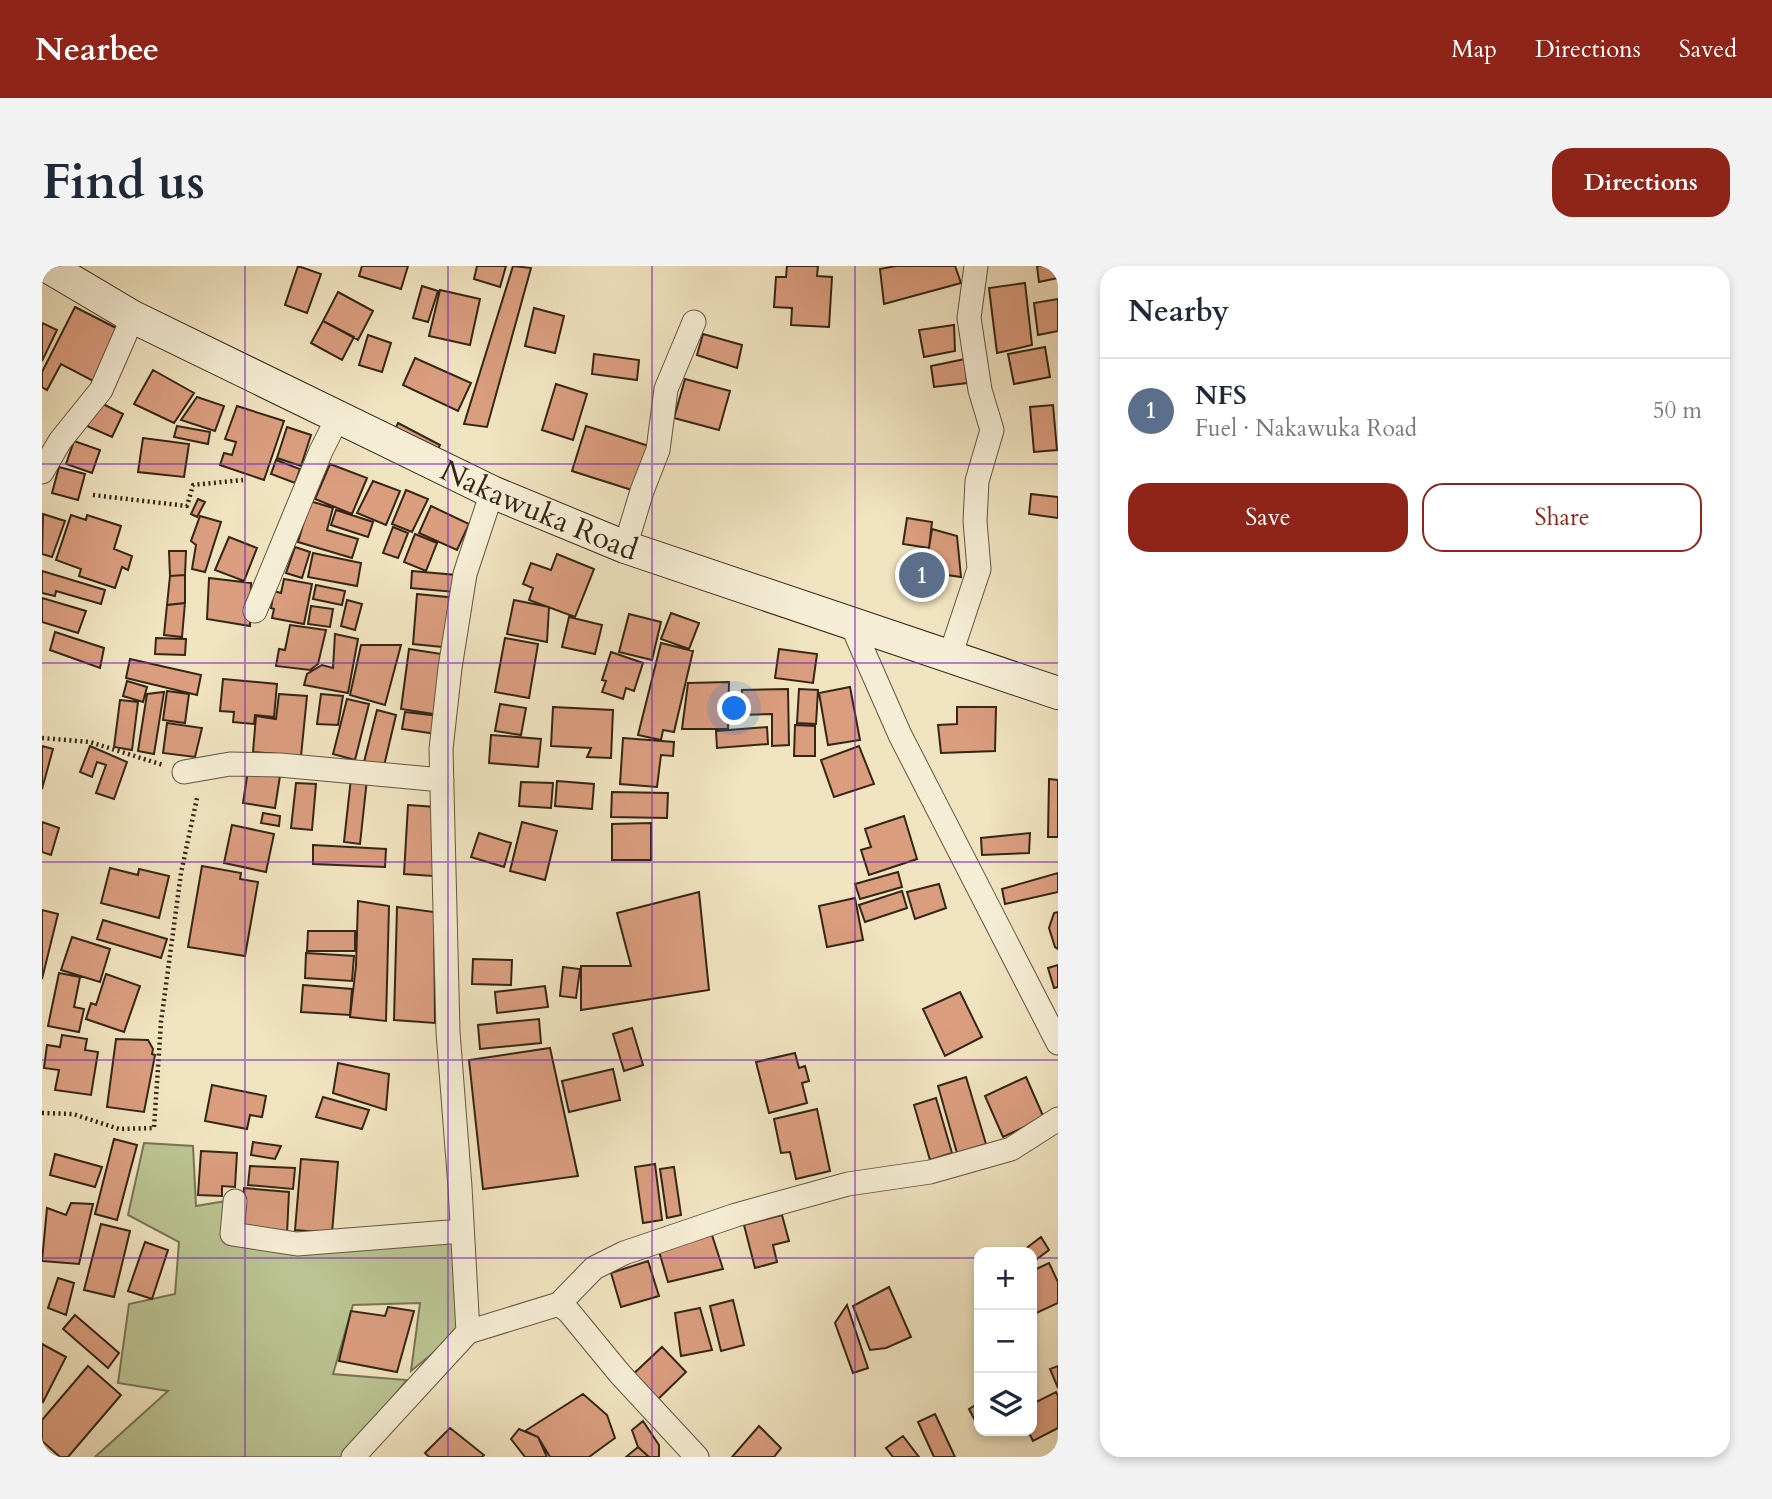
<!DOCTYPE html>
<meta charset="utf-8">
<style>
:root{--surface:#fff;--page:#f2f2f3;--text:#1f2937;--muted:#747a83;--line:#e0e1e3;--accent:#8f2418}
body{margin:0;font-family:Cardo,serif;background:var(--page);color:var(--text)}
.controls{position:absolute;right:21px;bottom:21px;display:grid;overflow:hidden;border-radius:14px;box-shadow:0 4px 10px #0003}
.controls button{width:63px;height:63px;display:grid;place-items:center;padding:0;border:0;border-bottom:2px solid var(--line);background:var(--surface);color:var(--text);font:35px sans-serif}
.you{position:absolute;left:693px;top:443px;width:24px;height:24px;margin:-18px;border:5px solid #fff;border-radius:50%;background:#1a73e8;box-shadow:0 0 0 10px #1a73e833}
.badge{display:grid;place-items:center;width:46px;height:46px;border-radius:50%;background:var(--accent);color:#fff;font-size:23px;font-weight:700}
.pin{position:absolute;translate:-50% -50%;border:4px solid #fff;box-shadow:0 2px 7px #0006}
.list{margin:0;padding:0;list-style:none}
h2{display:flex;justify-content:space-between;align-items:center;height:91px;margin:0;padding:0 28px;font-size:30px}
h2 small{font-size:23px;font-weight:400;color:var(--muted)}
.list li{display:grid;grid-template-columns:46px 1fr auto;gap:21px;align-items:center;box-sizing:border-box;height:105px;padding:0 28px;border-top:2px solid var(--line)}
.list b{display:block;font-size:26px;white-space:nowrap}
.list p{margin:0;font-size:23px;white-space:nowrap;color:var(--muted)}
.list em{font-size:23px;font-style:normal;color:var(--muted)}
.actions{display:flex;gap:14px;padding:21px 28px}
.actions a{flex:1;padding:16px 0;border:2px solid var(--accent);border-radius:21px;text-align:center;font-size:24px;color:var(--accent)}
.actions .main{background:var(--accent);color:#fff}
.icon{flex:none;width:38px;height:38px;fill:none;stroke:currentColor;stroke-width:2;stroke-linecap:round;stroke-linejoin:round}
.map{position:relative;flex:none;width:1016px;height:1191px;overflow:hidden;border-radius:21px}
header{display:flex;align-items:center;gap:42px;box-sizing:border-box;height:98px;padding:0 35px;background:var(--accent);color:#fff}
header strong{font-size:33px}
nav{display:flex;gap:38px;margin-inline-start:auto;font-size:24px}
.intro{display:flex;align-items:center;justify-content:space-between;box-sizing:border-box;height:168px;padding:0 42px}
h1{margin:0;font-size:49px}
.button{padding:18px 32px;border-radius:21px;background:var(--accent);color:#fff;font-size:24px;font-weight:700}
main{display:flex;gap:42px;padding:0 42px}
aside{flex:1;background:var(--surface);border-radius:21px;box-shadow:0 4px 10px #0003}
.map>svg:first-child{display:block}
.green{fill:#bac391;stroke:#787454;stroke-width:2}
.building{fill:#da9d7e;stroke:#352616;stroke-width:2}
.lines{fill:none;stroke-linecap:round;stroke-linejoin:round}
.street-casing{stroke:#645540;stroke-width:25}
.secondary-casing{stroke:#352616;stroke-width:34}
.path{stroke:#352616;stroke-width:4.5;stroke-dasharray:2 3.5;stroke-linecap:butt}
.street{stroke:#f5edd5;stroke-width:23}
.secondary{stroke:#f5edd5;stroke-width:32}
.grid{fill:none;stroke:#7b2cbf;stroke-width:2;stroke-opacity:0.55}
.labels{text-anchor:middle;stroke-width:7;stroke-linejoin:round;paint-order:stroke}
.street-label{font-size:30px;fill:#352616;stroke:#f5edd5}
</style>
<header>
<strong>Nearbee</strong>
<nav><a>Map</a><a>Directions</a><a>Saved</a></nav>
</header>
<div class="intro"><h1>Find us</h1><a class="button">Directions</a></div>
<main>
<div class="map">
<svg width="1016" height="1191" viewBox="0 0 1016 1191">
<rect width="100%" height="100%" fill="#f0e3bf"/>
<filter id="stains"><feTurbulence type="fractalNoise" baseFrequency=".00286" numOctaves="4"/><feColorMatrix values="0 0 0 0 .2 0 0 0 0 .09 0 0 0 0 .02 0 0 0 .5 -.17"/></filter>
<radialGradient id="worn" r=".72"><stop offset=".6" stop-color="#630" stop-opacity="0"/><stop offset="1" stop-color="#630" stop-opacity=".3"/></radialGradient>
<!-- green -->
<path class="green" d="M102 877 151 880 154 940 184 935 187 976H414L416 1067 369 1105 378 1037 311 1039 291 1108 365 1114 302 1191H53L126 1125 76 1117 87 1038 133 1028 137 976 86 949Z"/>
<!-- building -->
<path class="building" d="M256 0 279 8 265 47 243 39Z
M320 0H366L359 23 317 10Z
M435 0H464L458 21 432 13Z
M471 0 489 2 445 161 422 158Z
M745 0H776L775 10 790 11 787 61 749 59 750 42 732 41 734 11H744Z
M854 0H913L919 17 842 38 838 3Z
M995 0H1016V12L997 16Z
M983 17 990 79 955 87 947 22Z
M380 20 396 25 386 56 371 52Z
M398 24 438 33 428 79 387 70Z
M296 26 331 45 316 74 281 55Z
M1016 33V65L996 69 992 37Z
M33 41 82 66 55 117 19 98 5 124 0 121V106Z
M492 42 522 50 513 87 483 80Z
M281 55 312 71 300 94 269 77Z
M0 57 15 64 0 95Z
M912 59 913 85 882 91 877 64Z
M661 68 700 79 695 102 655 89Z
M326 69 349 77 340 106 317 99Z
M1003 81 1008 111 972 118 966 88Z
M552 88 597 94 595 114 550 108Z
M373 92 429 117 416 145 361 119Z
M923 93 925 117 892 121 889 100Z
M111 104 152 127 132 157 92 138Z
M643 113 688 125 677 164 632 152Z
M514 118 545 128 531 174 500 164Z
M155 131 182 140 173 165 139 154Z
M57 136 81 148 70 171 45 160Z
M1011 139 1015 184 992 186 988 141Z
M195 140 242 155 222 214 178 199 182 187 190 189 194 176 183 173Z
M356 157 398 179 392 191 350 170Z
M135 160 168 166 166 178 132 171Z
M544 160 610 181 596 226 530 205Z
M245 161 269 169 259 200 235 192Z
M101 172 147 178 142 211 96 206Z
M32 175 58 184 50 207 24 198Z
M234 194 258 203 253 217 229 208Z
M288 198 325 212 310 248 273 233Z
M17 201 43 208 36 234 10 227Z
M331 215 358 225 344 259 315 247Z
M364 224 386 233 370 266 350 258Z
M989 228 1016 231V252L987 248Z
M156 233 163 236 155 251 149 248Z
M268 235 291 242 285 264 316 273 310 292 256 276Z
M389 240 427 258 415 284 377 267Z
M294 244 331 256 326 271 289 259Z
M1 248 23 255 10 291 0 288Z
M29 249 44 254 45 249 79 260 72 283 90 290 86 304 80 301 73 322 37 310 39 303 14 294Z
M158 250 179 256 163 306 150 303 154 279 149 275Z
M865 252 890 256 887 282 861 278Z
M351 261 366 267 356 292 341 287Z
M890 263 915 270 919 311 883 306Z
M373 268 395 277 384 305 362 296Z
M187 271 215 282 202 315 173 304Z
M253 281 268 286 260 312 244 307Z
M127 285H144L143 309 128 310Z
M271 287 319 297 315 320 266 311Z
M515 288 552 303 533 351 487 334 491 322 481 318 489 297 509 304Z
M0 305 63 324 59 338 14 325 13 330 0 327Z
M370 305 414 309 413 326 369 322Z
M143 309V337L125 339 128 310Z
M167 312 209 317 208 360 165 353Z
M242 313 270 318 262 358 230 352 232 343 229 342 232 325 239 327Z
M274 319 303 325 300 339 271 333Z
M375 328 415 332 410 382 371 378Z
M0 332 44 345 36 367 0 356Z
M305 334 320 338 313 364 299 360Z
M472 334 507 341 505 376 465 368Z
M143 337 140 371 122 369 125 339Z
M269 340 291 343 288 361 266 358Z
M629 347 657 357 647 383 619 373Z
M587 348 619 356 610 394 577 386Z
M527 351 560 359 553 388 520 381Z
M248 359 284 364 276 398 268 404 234 400 237 383 243 384Z
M13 366 62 382 58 402 8 384Z
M293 368 316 373 306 427 262 419 265 408 280 399 291 402Z
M114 372 144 373 143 389 113 388Z
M463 372 496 378 487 432 453 426Z
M619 377 651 385 632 466 621 464 619 474 596 469Z
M319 379H359L343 439 308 429Z
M367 383 406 389 398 449 359 443Z
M737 383 775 388 771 417 733 412Z
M569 386 601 397 592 425 584 422 581 433 560 426 564 415 560 414Z
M88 393 159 409 155 429 84 412Z
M181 413 235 418 232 451 213 449 212 458 191 456 192 446 178 445Z
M85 415 105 421 101 436 81 430Z
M687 416 686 463H640L646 417Z
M808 421 818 474 786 479 777 427Z
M746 423 747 479 730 480V448L701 449 700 424Z
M757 423 776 424 774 458 755 457Z
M125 425 147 428 143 457 121 454Z
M122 426 112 488 96 485 105 428Z
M237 428 265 430 259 490 211 486 214 450 234 453Z
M279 428 301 430 296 459 275 458Z
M305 433 327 438 313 494 291 488Z
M78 434 96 436 90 484 72 481Z
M458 438 484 442 479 469 453 465Z
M511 441 571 444 569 492 545 491 549 482 509 480Z
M915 441H954L953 485 899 487 896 459 915 458Z
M335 444 354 449 342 500 322 496Z
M363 446 397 450 395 468 360 463Z
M125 457 160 462 153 491 121 487Z
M753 459 773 460V490H752Z
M725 461 726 478 675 482 674 465Z
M449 469 499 473 496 501 447 497Z
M581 472 632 476 631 490 619 489 615 521 578 518Z
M0 480 11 483 0 523Z
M48 480 85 496 72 533 54 527 64 499 55 496 50 511 38 506Z
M817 480 832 518 792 531 779 494Z
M206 504 238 510 233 542 201 537Z
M309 512 325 513 318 578 302 576Z
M1007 513 1016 514V571H1006Z
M515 515 552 518 550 543 513 540Z
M479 516 511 517 509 542 477 540Z
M254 517 274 518 270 564 249 562Z
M570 526 626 527 625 552 569 551Z
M366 539 394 541 391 610 362 608Z
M221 547 238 550 237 560 219 557Z
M862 550 875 593 827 609 819 584 829 581 823 563Z
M0 556 17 562 9 589 0 586Z
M480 556 515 565 503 614 468 605Z
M609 557V594H570V558Z
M190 559 232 568 224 606 182 597Z
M437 567 469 577 462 601 429 591Z
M988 567 987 587 940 589 939 572Z
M271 579 344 583 343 601 271 598Z
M160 600 199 607 198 613 216 616 203 690 146 681Z
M68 602 96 609 97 603 127 610 117 652 59 637Z
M856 606 860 621 818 633 813 618Z
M1016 607V626L963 638 960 623Z
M897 618 904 642 873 653 865 626Z
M860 625 865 642 823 656 817 639Z
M657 626 667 724 539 744V700H589L575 647Z
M813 632 821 674 785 681 777 640Z
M316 635 347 640 344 755 308 751 314 700Z
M355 641 392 646 393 757 352 754Z
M0 644 16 648 0 713Z
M1016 646V683L1013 681 1007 662 1012 647Z
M61 654 125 673 119 692 55 673Z
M266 665H313V685H265Z
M30 671 68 683 58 716 19 704Z
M264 687 312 690 310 715 263 712Z
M431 693 470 694 469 719 430 718Z
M1016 699V721L1012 722 1006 702Z
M521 701 538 703 534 732 518 730Z
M17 707 38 711 32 741 42 743 37 766 6 760Z
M64 708 98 720 82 766 44 753 49 737 54 739Z
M261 719 310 723 308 749 259 746Z
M503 720 506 741 455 747 453 726Z
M918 726 940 771 903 790 881 743Z
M497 753 499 777 438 783 436 759Z
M590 762 601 799 582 805 571 768Z
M20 769 45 773 43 784 56 786 49 829 13 824 17 804 2 802 5 779 18 781Z
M74 773 106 774 111 783 110 788 113 789 102 846 65 841Z
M508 782 536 910 441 923 427 794Z
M753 787 757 802 763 800 767 815 760 817 765 837 727 847 714 796Z
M296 797 347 808 344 844 291 827Z
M571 803 578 834 527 846 520 815Z
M924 811 944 878 915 887 896 820Z
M984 811 1002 852 961 871 943 830Z
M170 819 224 830 220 851 208 849 205 863 163 855Z
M281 831 327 844 320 863 274 851Z
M894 832 910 887 888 894 872 839Z
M775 843 788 905 754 913 748 886 739 887 732 853Z
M72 873 95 879 75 954 53 948Z
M211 876 239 880 233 893 209 889Z
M159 885 195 887 193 921 180 920V930L156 929Z
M13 888 60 901 53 921 8 909Z
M259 893 296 896 290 967 253 964Z
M613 898 620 954 601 957 593 901Z
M208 900 253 902 251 923 206 919Z
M632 901 639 949 625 952 618 903Z
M202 922 247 926 245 968 199 962Z
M29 937 51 938 37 998 0 995 5 942 24 949Z
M740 949 747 975 731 979 735 996 713 1002 702 959Z
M59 958 88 965 72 1031 42 1024Z
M669 966 681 1003 626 1016 616 982Z
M999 971 1007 984 991 996 990 986H983L982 984Z
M103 976 126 984 110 1033 86 1025Z
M606 995 617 1030 579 1041 569 1007Z
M1007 997 1016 1016V1037L990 1049V1005Z
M16 1012 32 1017 24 1049 6 1042Z
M847 1021 869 1071 844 1082 828 1084 811 1040Z
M691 1034 702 1079 679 1085 668 1040Z
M805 1039 826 1102 811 1107 793 1057Z
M346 1041 372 1045 355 1106 297 1095 309 1045 343 1050Z
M658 1042 670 1084 639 1090 633 1047Z
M33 1049 77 1087 66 1102 21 1063Z
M0 1078 24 1091 1 1136 0 1135Z
M620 1081 644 1106 611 1138 586 1113Z
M46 1100 79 1129 26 1191H18L0 1175V1154Z
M1016 1100V1122L1008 1103Z
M1014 1126 1016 1130V1162L991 1175 986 1165H990V1138Z
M541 1128 565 1149 573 1172 547 1191H508L496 1171 483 1165Z
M937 1137V1162L927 1143Z
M893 1148 913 1191H892L876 1156Z
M601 1155 617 1179V1191H607L596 1181 590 1164Z
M717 1160 739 1182 732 1191H690Z
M408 1162 442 1189 440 1191H387L383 1187Z
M477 1163 496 1171 505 1191H483L469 1173Z
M861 1170 877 1191H851L844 1182Z
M596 1181 607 1191H584Z"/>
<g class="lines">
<!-- street casing -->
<g class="street-casing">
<path id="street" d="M0 206 18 175 59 124 91 51
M583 281 600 225 616 184 624 123 652 56
M213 345 279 185 296 151
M808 355 858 469 1016 777
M908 390 937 303 933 255 935 215 950 164 938 124 927 52 934 0
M142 506 188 498 238 499 400 514
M193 935 190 968 255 978 420 965
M517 1038 527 1046 578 1108 655 1191
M426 1066 418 921 406 766 399 483 408 402 423 308 450 226
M311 1191 426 1066 517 1038 552 1002 582 987 694 949 806 918 888 906 969 883 1016 853"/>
</g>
<!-- secondary casing -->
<g class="secondary-casing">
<g id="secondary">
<path id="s1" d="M5 0 91 51 450 226 583 281 1016 427"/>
</g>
</g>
<!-- path -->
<path class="path" d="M51 229 145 240 151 219 201 214
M0 472 48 476 121 499
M0 847 31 848 77 863 112 862 119 756 139 607 155 532 154 529"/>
<!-- street -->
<use href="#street" class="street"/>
<!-- secondary -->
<use href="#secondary" class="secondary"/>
</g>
<!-- grid -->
<path class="grid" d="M203 0V1191M406 0V1191M610 0V1191M813 0V1191M0 198H1016M0 397H1016M0 596H1016M0 794H1016M0 992H937M990 992H1016"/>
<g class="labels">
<!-- street labels -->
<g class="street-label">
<text dy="10" stroke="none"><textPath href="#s1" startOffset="550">Nakawuka Road</textPath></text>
</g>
</g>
<rect width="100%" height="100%" filter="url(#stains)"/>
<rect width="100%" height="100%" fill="url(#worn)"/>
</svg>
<div class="controls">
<button>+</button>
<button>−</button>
<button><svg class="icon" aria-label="layers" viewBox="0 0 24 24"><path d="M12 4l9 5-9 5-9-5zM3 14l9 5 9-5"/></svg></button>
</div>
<div class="you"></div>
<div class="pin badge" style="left:880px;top:309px;background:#5c6f8a">1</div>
</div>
<aside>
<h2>Nearby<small></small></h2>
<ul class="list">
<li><span class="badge" style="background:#5c6f8a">1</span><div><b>NFS</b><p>Fuel · Nakawuka Road</p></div><em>50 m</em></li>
</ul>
<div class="actions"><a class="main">Save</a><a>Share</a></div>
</aside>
</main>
